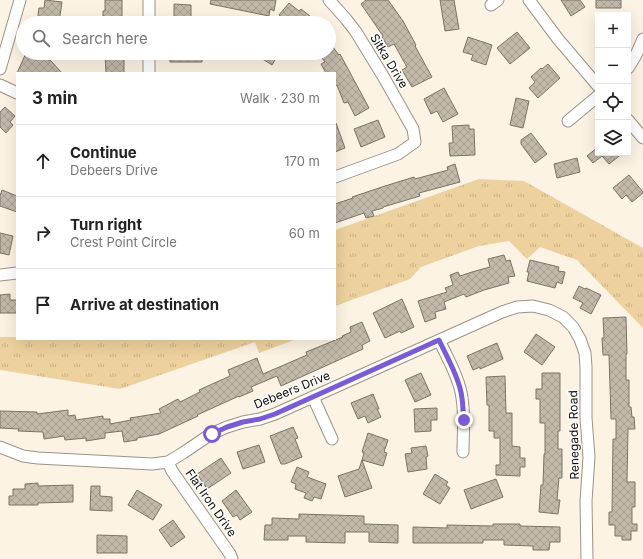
<!DOCTYPE html>
<meta charset="utf-8">
<style>
:root{--surface:#fff;--page:#f6f6f6;--text:#222;--muted:#767676;--line:#e0e0e0}
body{margin:0;font-family:Inter,sans-serif;background:var(--page);color:var(--text)}
.controls{position:absolute;right:12px;top:12px;display:grid;overflow:hidden;border-radius:0px;box-shadow:0 4px 16px #0002}
.controls button{width:36px;height:36px;display:grid;place-items:center;padding:0;border:0;border-bottom:1px solid var(--line);background:var(--surface);color:var(--text);font:20px sans-serif}
.stop{position:absolute;width:12px;height:12px;margin:-9px;border:3px solid #7a5bd5;border-radius:50%;background:#fff}
.stop.end{background:#7a5bd5;border-color:#fff;box-shadow:0 1px 4px #0008}
.list{margin:0;padding:0;list-style:none}
h2{display:flex;justify-content:space-between;align-items:center;height:52px;margin:0;padding:0 16px;font-size:17px}
h2 small{font-size:13px;font-weight:400;color:var(--muted)}
.list li{display:grid;grid-template-columns:26px 1fr auto;gap:12px;align-items:center;box-sizing:border-box;height:72px;padding:0 16px;border-top:1px solid var(--line)}
.list b{display:block;font-size:15px;white-space:nowrap}
.list p{margin:0;font-size:13px;white-space:nowrap;color:var(--muted)}
.list em{font-size:13px;font-style:normal;color:var(--muted)}
.icon{flex:none;width:22px;height:22px;fill:none;stroke:currentColor;stroke-width:2;stroke-linecap:round;stroke-linejoin:round}
.map{position:relative;flex:none;width:643px;height:559px;overflow:hidden}
.search{position:absolute;background:var(--surface);box-shadow:0 4px 16px #0002;left:16px;top:16px;width:320px;height:44px;display:flex;align-items:center;gap:10px;box-sizing:border-box;padding:0 14px;border-radius:22px;color:var(--muted);font-size:15px}
.panel{position:absolute;background:var(--surface);box-shadow:0 4px 16px #0002;left:16px;top:72px;width:320px;height:268px;border-radius:0px}
.map>svg:first-child{display:block}
.grass{fill:url(#grass-tufts)}
.building{fill:url(#building-cross-hatch);stroke:#7b7466}
.lines{fill:none;stroke-linecap:round;stroke-linejoin:round}
.minor-casing{stroke:#9c9386;stroke-width:13}
.minor{stroke:#fff;stroke-width:11}
.route{stroke:#7a5bd5;stroke-width:5}
.labels{text-anchor:middle;stroke-width:3;stroke-linejoin:round;paint-order:stroke}
.street-label{font-size:12px;fill:#110e09;stroke:#fff}
</style>
<div class="map">
<svg width="643" height="559" viewBox="0 0 643 559">
<defs>
<pattern id="grass-tufts" width="24" height="20" patternUnits="userSpaceOnUse"><rect width="24" height="20" fill="#edd19e"/><path d="M3 7l-1-3M5 7V3M7 7l1-3M15 17l-1-3M17 17v-4M19 17l1-3" fill="none" stroke="#cab287"/></pattern>
<pattern id="building-cross-hatch" width="8" height="8" patternUnits="userSpaceOnUse"><rect width="8" height="8" fill="#c2b9ab"/><path d="M0 0l8 8M0 8l8-8" fill="none" stroke="#a69e92"/></pattern>
</defs>
<rect width="100%" height="100%" fill="#fcf3e4"/>
<!-- grass -->
<path class="grass" d="M479 179 524 181 643 248V328L577 260 540 247 527 259 509 241 479 246 421 267 410 279 335 306V230Z
M0 337H17V339H297L259 353 255 342 120 389 0 370Z"/>
<!-- building -->
<path class="building" d="M45 0 62 2 59 23H37L39 8H44Z
M105 0H122V23H103V11H105Z
M211 0H276L274 11 270 9 269 16 210 4Z
M366 0H388L403 21 416 45 415 46 432 77 412 87 402 70 407 67 394 44 388 47 382 37 383 36 361 4Z
M440 0H454L459 29 445 31Z
M561 0H580L585 7 571 16Z
M596 0H621V8H596Z
M289 3 299 11 301 9 310 16 305 23H289L279 15Z
M174 4 191 5V23H174Z
M517 32 530 48 510 64 497 48Z
M468 37 492 45 486 65 471 60 473 55 463 52Z
M329 42 339 55 340 54 369 108 355 116 348 102 344 103 337 85 335 86V73H326L321 64 325 62 318 53H329Z
M26 53H33L51 61 62 73H17Z
M105 53H124V73H106Z
M170 53H202V62H170Z
M253 53H279L272 65Z
M548 64 560 78 538 98 529 88 535 82 531 77 541 68 542 69Z
M444 88 458 114 443 122 437 111 431 114 424 99Z
M516 98 529 101 523 128 510 125Z
M5 107 15 116 10 122 13 125 6 133 0 127V112Z
M378 120 385 137 361 147 354 129Z
M335 123H336L345 148 335 152Z
M469 125V129H474L475 155 450 156 449 143H453L452 126Z
M531 133 547 154 535 163 521 144V140Z
M598 147V153H623L609 164 602 156 593 163 587 156Z
M577 158 580 172 557 178 554 164Z
M455 164 460 182 419 193 420 196 383 207V208L372 211 374 216 366 218 364 213 335 223V204L353 198 352 197 385 186 414 177 415 179 448 170 447 167Z
M629 175 643 192V193L632 202 626 195 622 199 613 188Z
M2 190 17 196V212L0 206V196Z
M0 233 13 236 9 255 0 253Z
M504 255 506 261 510 260 515 276 508 277 509 283 484 290 466 297 464 294 444 302 446 309 435 312 436 318 425 322 418 301 447 292 445 288 453 285 450 275 458 272 460 276 472 272 490 267 488 259Z
M530 260 559 267 558 271 565 272 562 284 557 282 555 288 527 281 529 272H527Z
M579 286 585 289 586 288 601 295 591 314 580 308 583 303 573 298Z
M10 294V300H17V313H0V295Z
M402 299 414 327 401 333 400 331 385 338 373 313Z
M626 317 627 354H626V380H629V407H631L632 417H634L635 429H628L627 482H635V507H632V524H637V531H631V540H622V536H615V525H609V512H612L613 439H616V419H611L609 355H603L602 338H604L603 318Z
M362 322 370 341 362 345 363 349 281 386 277 376 251 387 253 391 239 397V396L197 415 198 416 159 434 137 438V440L124 442 122 431 105 433V438L86 441V438L65 440 64 436 44 439 43 432 18 431 19 429 0 428V411L37 412V414L68 410V416L75 415 76 420 103 416V419H110V424L131 420 130 418 161 413 159 409 178 399 180 402 200 392 199 390 230 376 228 370 257 358 263 374 307 355 306 352 343 337 342 336 351 332 350 327Z
M536 334 555 347 542 365 524 352Z
M497 343 503 359 480 369V367L473 370 467 356Z
M421 373 431 395 415 402 405 380Z
M542 373H560V431H558V449H562V478H559L557 500H560L558 514 539 512 541 485H543L544 454H545V423H540V399H536V389H542Z
M505 376 506 413H512V446L520 447V458H525V467H520V476L496 475V465H500V438H494V431H489V405H487L486 377Z
M373 394 379 409H377L381 417 368 423 365 416 358 419 351 403Z
M437 408V420H431V431L415 432 414 409Z
M293 427 298 438 295 439 302 457 285 464H281L270 436Z
M368 433 388 440 384 452 387 453 383 466 362 460 364 453 362 452Z
M259 445 265 462 243 469 237 452Z
M426 446 428 456 426 457 427 469 408 472 405 454 412 453 411 448Z
M221 458 231 473 207 489 197 474Z
M362 460 372 488 345 497 338 476 359 469Z
M297 467 309 472 307 477 326 484 321 499 314 497 312 501 304 498 306 493 295 489 296 484 291 482Z
M435 474 448 482 446 485 450 488 440 504 423 494Z
M496 479 503 497 471 509 464 490Z
M38 483V486L73 485V502L38 503V505H9V496H13V489H25V484Z
M91 486H100V496L112 497V511L90 510Z
M137 490 162 505 153 520 128 505Z
M236 490 252 512 240 520 237 515 233 517 222 501Z
M299 514 364 516V524L398 525V543L369 542V532H345V543L306 542V536H288V540H264L265 525H272V518L299 519Z
M173 520 185 537 171 547 159 530Z
M493 524H520V526L560 527V542H550L549 550H533V546L504 545V540H483V543H413V527L447 528V525L493 526Z
M97 535 127 536V553H97Z"/>
<g class="lines">
<!-- minor casing -->
<g class="minor-casing">
<path id="minor" d="M329 0 346 19 356 32 383 76 413 129 415 142 398 154 335 177
M529 0 558 39 598 86
M491 5 498 0
M149 23V0
M628 68 636 55 643 39
M0 69 20 0
M149 73V53
M0 85 17 93
M628 120 643 138
M568 121 598 96
M0 275 17 273
M439 340C447 357 460 380 462 398 465 416 463 434 463 452
M313 397 332 439
M0 447 23 456 38 458 152 464 168 462 183 453 211 434 227 427 243 422 260 419 275 414 502 312 517 307 533 306 549 310 563 317 573 327 580 339 585 353 586 367V418L589 457 586 501 587 559
M168 462 172 471 223 544 230 554 232 559"/>
</g>
<!-- minor -->
<use href="#minor" class="minor"/>
</g>
<g class="lines">
<!-- route -->
<path class="route" d="M212 434 227 427 243 422 260 419 275 414 439 340C447 357 460 380 462 398 463 406 463 413 464 420"/>
</g>
<g class="labels">
<!-- street labels -->
<g class="street-label">
<text transform="translate(389 61) rotate(59)" y="4">Sitka Drive</text>
<text transform="translate(292 390) rotate(-22)" y="4">Debeers Drive</text>
<text transform="translate(574 435) rotate(-91)" y="4">Renegade Road</text>
<text transform="translate(211 503) rotate(55)" y="4">Flat Iron Drive</text>
</g>
</g>
</svg>
<div class="controls">
<button>+</button>
<button>−</button>
<button><svg class="icon" aria-label="locate" viewBox="0 0 24 24"><circle cx="12" cy="12" r="6"/><path d="M12 2v4M12 18v4M2 12h4M18 12h4"/></svg></button>
<button><svg class="icon" aria-label="layers" viewBox="0 0 24 24"><path d="M12 4l9 5-9 5-9-5zM3 14l9 5 9-5"/></svg></button>
</div>
<div class="stop" style="left:212px;top:434px"></div>
<div class="stop end" style="left:464px;top:420px"></div>
<div class="search"><svg class="icon" aria-label="search" viewBox="0 0 24 24"><circle cx="10" cy="10" r="6"/><path d="M15 15l6 6"/></svg>Search here</div>
<section class="panel">
<h2>3 min<small>Walk · 230 m</small></h2>
<ul class="list">
<li><svg class="icon" aria-label="ahead" viewBox="0 0 24 24"><path d="M12 20V5M6 11l6-6 6 6"/></svg><div><b>Continue</b><p>Debeers Drive</p></div><em>170 m</em></li>
<li><svg class="icon" aria-label="right" viewBox="0 0 24 24"><path d="M7 20v-9h11M14 6l5 5-5 5"/></svg><div><b>Turn right</b><p>Crest Point Circle</p></div><em>60 m</em></li>
<li><svg class="icon" aria-label="arrive" viewBox="0 0 24 24"><path d="M6 21V4h12l-3 4 3 4H6"/></svg><div><b>Arrive at destination</b></div></li>
</ul>
</section>
</div>
